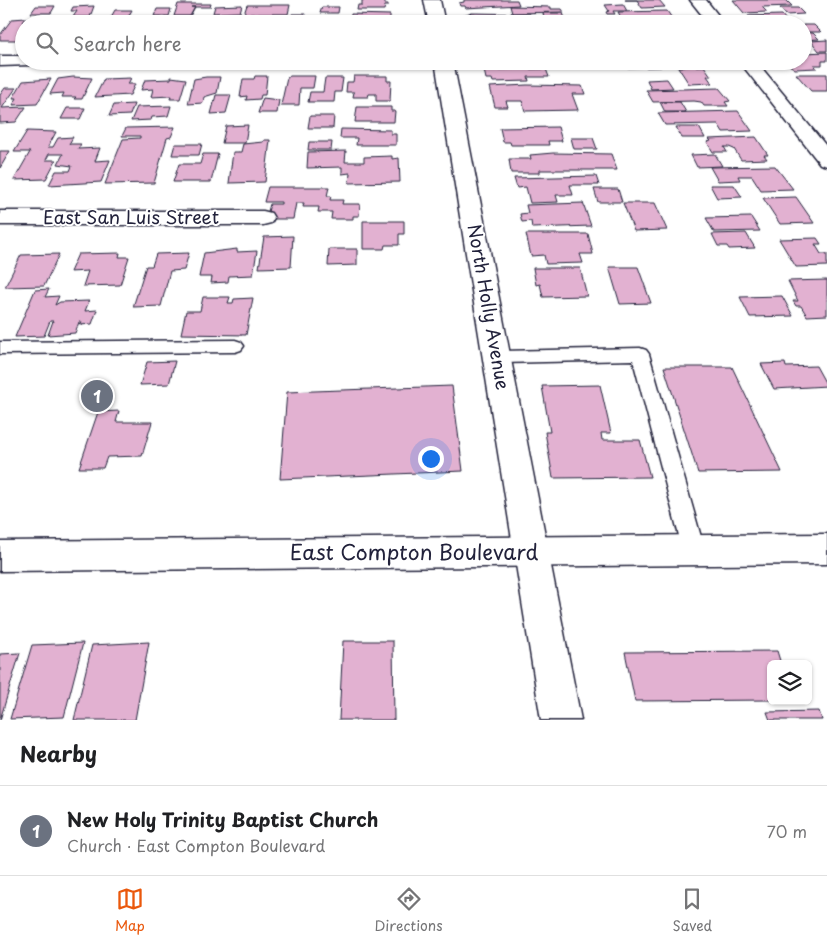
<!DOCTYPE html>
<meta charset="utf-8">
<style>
body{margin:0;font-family:"Playpen Sans",sans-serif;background:#f2f2f2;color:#202124}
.controls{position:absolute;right:15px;bottom:15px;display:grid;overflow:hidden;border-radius:8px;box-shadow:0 1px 4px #0004}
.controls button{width:45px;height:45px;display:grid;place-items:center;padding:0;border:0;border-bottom:1px solid #e0e0e0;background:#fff;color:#202124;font:25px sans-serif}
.you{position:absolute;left:430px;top:458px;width:18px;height:18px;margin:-12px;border:4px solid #fff;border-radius:50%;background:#1a73e8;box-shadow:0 0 0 8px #1a73e833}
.badge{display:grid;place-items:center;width:32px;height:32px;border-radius:50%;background:#ea580c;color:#fff;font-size:16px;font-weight:700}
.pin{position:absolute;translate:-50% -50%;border:2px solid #fff;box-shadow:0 1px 5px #0006}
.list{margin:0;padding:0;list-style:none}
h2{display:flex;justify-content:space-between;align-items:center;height:65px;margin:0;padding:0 20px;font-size:21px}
h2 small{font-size:16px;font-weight:400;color:#757577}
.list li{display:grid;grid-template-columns:32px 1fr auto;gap:15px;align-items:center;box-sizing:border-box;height:90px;padding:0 20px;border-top:1px solid #e0e0e0}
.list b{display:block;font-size:19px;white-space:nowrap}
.list p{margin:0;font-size:16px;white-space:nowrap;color:#757577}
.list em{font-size:16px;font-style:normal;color:#757577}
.icon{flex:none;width:28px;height:28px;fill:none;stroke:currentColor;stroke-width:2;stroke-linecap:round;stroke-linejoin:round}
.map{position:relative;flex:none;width:827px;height:720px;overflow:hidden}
.search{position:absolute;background:#fff;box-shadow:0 1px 4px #0004;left:15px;right:15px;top:15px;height:55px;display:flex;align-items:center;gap:12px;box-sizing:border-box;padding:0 18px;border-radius:28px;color:#757577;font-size:19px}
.sheet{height:155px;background:#fff}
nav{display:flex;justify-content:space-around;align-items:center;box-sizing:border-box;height:70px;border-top:1px solid #e0e0e0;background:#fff;font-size:14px;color:#757577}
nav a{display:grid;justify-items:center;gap:2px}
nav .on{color:#ea580c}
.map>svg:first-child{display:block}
</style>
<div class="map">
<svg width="827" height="720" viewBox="0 0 827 720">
<rect width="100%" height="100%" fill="#fff"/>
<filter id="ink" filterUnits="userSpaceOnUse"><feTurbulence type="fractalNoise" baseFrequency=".02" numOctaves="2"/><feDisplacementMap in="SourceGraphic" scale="10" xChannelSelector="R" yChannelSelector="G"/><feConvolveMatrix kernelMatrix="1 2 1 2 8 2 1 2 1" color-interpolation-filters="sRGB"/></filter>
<g filter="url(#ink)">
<path fill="#e2b1d1" stroke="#22223b" d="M362 0H385V4H388V6H385L384 10H357L358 5H362Z
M464 0H517L519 5 466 8 465 6H460L459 3 464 2Z
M625 0H659L665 7 642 8 637 0Z
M733 0H786L792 6 762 7 767 12 744 13Z
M178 4H211L210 7H191H195L190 16H174Z
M623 4 627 11H613L615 14H607L606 12 609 11 605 5Z
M242 5 240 12 213 13 215 6Z
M247 5H290L288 14H244Z
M36 6H55L51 13H31Z
M94 6 90 17H73L77 11H71L73 7Z
M510 6 551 7V9H562L564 12 512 13Z
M322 7H339L338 13H320Z
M780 8H798L804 14 786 15Z
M157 9H171L169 16H154Z
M115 10H132L128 17H111Z
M667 11 674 21H671L673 24H652L651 22 616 24 615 21H633L622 19 618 12Z
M472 13 530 14 532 21H529L530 24 463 23 462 16Z
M543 13H563L567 24H548L545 22Z
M292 14H305L304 18H331L330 24H301V21H290Z
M351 14 390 15V22L350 24Z
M227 15H237L235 24H214L224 23Z
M782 15 789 24H754L748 16Z
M26 18 23 22H40L24 24V40H0V35L12 19Z
M90 21H115L114 24H88Z
M803 25H814L821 32H804Z
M803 33H813L819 39 803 40Z
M827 40V51H819L811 41Z
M827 52V61H822V65H814L817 68 795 69 783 61H803V53Z
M621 61H666H658L661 67 624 68Z
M672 61H705L706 63H702L704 65 684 66 682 63H674Z
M704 66 711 76H707L712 83 689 84 678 67Z
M546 69 549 77H528L529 81 493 82 492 79H486L484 70Z
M796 74H827V91H811Z
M255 76H267L265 95H261L260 99 246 100 247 96 240 97 243 79H254Z
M290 76H315L313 88H300L299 105H281L287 78Z
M354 76H387V81H391L390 101H376V94H369L368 97H353L354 92H346L347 82H353Z
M73 77 92 78 82 99H74L76 97H62L64 93 50 94 58 79Z
M171 77 186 79 180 99H170L171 96 151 97 153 89 141 90 145 80 171 79Z
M206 77H220L217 93 204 97 203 103 188 104 194 79Z
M131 78 128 84H135L130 95 95 97 104 79Z
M325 78H343L341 92H335L334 102H308L310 92H323Z
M51 79 37 104 13 105 17 98H13L23 81Z
M667 79 673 88 651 89 647 80Z
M527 85 582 86 585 94H572L578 110 525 111 522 101H506L508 107H495L490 87Z
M5 88H16L2 108 26 107 16 122 0 123V95Z
M719 88 730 101 725 102 728 106H704L701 102 694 101 653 102 646 90Z
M216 95H231L226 113 211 114Z
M263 98 279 100 277 113H258Z
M660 102H680L686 112H665Z
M134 104 130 115 109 116 114 105Z
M171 106 168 116 152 117 151 120 131 121 137 107Z
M357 107H391V111H395L394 122H355Z
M67 108H85L80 119H61Z
M738 111 752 131 723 132 718 124 665 125 658 113Z
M310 116H334L333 128H308Z
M248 125 245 143H222L226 126Z
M175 127 171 137 167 138 154 183 105 184 123 139 140 138V136H122L126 128Z
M558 127 562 141H548L549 145H511L510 142H503L500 128Z
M676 127H699L705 138H682Z
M341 129 391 130V134H396V145H356L357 138H340Z
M27 131 56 132 48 147H53L58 138 73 137 69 144H81L78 149 100 148 95 161 110 160 101 182 49 185 56 171H70L72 166 58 164 63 154H49L46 160H56L46 179 14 180 30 152H14Z
M756 137 768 155H764L767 159 741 160 734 149 729 147H724L727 152H713L707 142 711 141 709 139Z
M571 138H593L597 149H574Z
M264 140H270L265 182 229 183 233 152H241L243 144 263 142Z
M309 142H332L331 150H308Z
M175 144H202L199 155H172Z
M0 151H10L0 168Z
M346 151 345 162H364V157L392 156V159L399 158 400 182 349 183 350 173 342 174V167L307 168 308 152Z
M553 153 611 154 617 170H540V173H511L509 159H531L530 155Z
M203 154H218L211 182H173L179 164H200Z
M715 154 722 166 697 167 691 155Z
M775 166 793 189 761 190 752 176H738L740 180 718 181 710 167Z
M596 176 599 185H570L573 195H556L558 202 530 203 526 187 517 188 514 178Z
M710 185H734L742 197 717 198Z
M268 187H329L327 196H331L330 200H343L342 204H360L359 216H353V219H331L332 212H318L319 207H303L304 203H296L293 219H266L270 204H281V202H264Z
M594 189H618L622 202H598Z
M796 197 814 223 780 224 763 198Z
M583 203 591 226 532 228 531 221 522 222 520 214 528 213 526 205Z
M623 203H655L667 230 634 231Z
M751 217 760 231 714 232 706 218Z
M363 221H404V234H399V245H385L384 249H363Z
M746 233 755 248 729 249 727 246H718L712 234Z
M526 234H588L593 254H580L583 263 546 264 544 255 531 256Z
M293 236 291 267 259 268 264 237Z
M817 238 821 244H815L821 254H827V266L796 267 779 239Z
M237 249V252L257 251 253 275 229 276 228 282 211 283 212 277H199L204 253Z
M329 249H357V265L328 266Z
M120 253 119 257H129L120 285 83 286 88 271 70 272 78 254Z
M189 253 184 270 170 271 161 306 133 307 146 266H152L156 254Z
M59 254 44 286 5 287 21 255Z
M609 267H638L651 303 620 304Z
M533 268H580L587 296 543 297 540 284 536 285Z
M827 280V315L807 316 801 306H796L793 301H798L788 281Z
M49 289 45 297 59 296 55 305 60 302 89 301 85 311 97 310 92 324 80 325 82 322H79L75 333 48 335 53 321H50L44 336 15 337 35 290Z
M782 296 793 316 750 317 740 297Z
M203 297H230L228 303H233L234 299 253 298 246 335 181 334 186 311H200Z
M175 361 169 384 140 385 147 362Z
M785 363 786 367 816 366 827 386 774 389 761 364Z
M664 367H732L782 472 698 473Z
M600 385 611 433H601L602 440H640L650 477 553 478 545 432H550L542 386Z
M452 386 463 471 280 479 287 392Z
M119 411 116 422H152L142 456 107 457 103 468H79L98 412Z
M343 641H393L394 720H339Z
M149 642 135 720H74L92 645Z
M83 643 64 717 10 719 32 645Z
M777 651 781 664H771V700L635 701 625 652Z
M20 653 0 720V654Z
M819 711 822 720H770L767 712Z"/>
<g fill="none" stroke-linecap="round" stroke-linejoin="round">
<g stroke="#22223b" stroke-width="3">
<path id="service" d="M235 340 241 342 244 346 241 350 235 352 0 354V342Z
M640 348 646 350 649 354 705 551 702 558 694 560 686 558 683 551 633 360 497 363 491 361 488 357 491 353 497 351Z"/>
</g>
<g stroke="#22223b" stroke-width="3">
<path id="minor" d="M424 0H440L445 24H429Z
M690 0H706L725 24H709Z
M0 56H24V61H32L30 65 0 66Z
M435 61H453L581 720H541Z
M739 61H756L827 147V166L820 164Z
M0 211H263L271 213 274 218 271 223 263 225H0Z"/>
</g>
<g stroke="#22223b" stroke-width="3">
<path id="secondary" d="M827 534V564L0 571V541Z"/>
</g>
<use href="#service" fill="#fff" fill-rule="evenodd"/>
<use href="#minor" fill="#fff" fill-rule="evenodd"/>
<use href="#secondary" fill="#fff" fill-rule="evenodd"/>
</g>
</g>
<g text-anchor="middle" stroke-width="4" stroke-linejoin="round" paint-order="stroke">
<g font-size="18" fill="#22223b" stroke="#fff">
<text x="131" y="224">East San Luis Street</text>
<text transform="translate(488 307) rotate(80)" y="6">North Holly Avenue</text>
</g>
<g font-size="21" fill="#22223b" stroke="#fff">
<text x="414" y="560">East Compton Boulevard</text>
</g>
</g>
</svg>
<div class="controls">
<button><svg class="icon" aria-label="layers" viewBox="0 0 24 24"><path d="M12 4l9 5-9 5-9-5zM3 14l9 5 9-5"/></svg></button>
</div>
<div class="you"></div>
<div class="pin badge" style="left:97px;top:396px;background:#6b7280">1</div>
<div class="search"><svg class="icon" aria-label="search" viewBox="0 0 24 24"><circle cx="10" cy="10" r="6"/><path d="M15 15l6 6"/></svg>Search here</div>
</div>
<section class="sheet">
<h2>Nearby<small></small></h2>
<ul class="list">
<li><span class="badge" style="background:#6b7280">1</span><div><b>New Holy Trinity Baptist Church</b><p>Church · East Compton Boulevard</p></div><em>70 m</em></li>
</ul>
</section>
<nav>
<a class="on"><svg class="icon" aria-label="map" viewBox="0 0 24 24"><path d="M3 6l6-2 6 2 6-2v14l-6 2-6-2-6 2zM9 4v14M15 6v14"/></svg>Map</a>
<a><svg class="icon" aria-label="directions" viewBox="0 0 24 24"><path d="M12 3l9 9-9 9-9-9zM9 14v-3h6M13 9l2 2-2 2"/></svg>Directions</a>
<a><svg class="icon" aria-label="saved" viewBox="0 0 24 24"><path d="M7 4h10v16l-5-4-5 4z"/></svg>Saved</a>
</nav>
